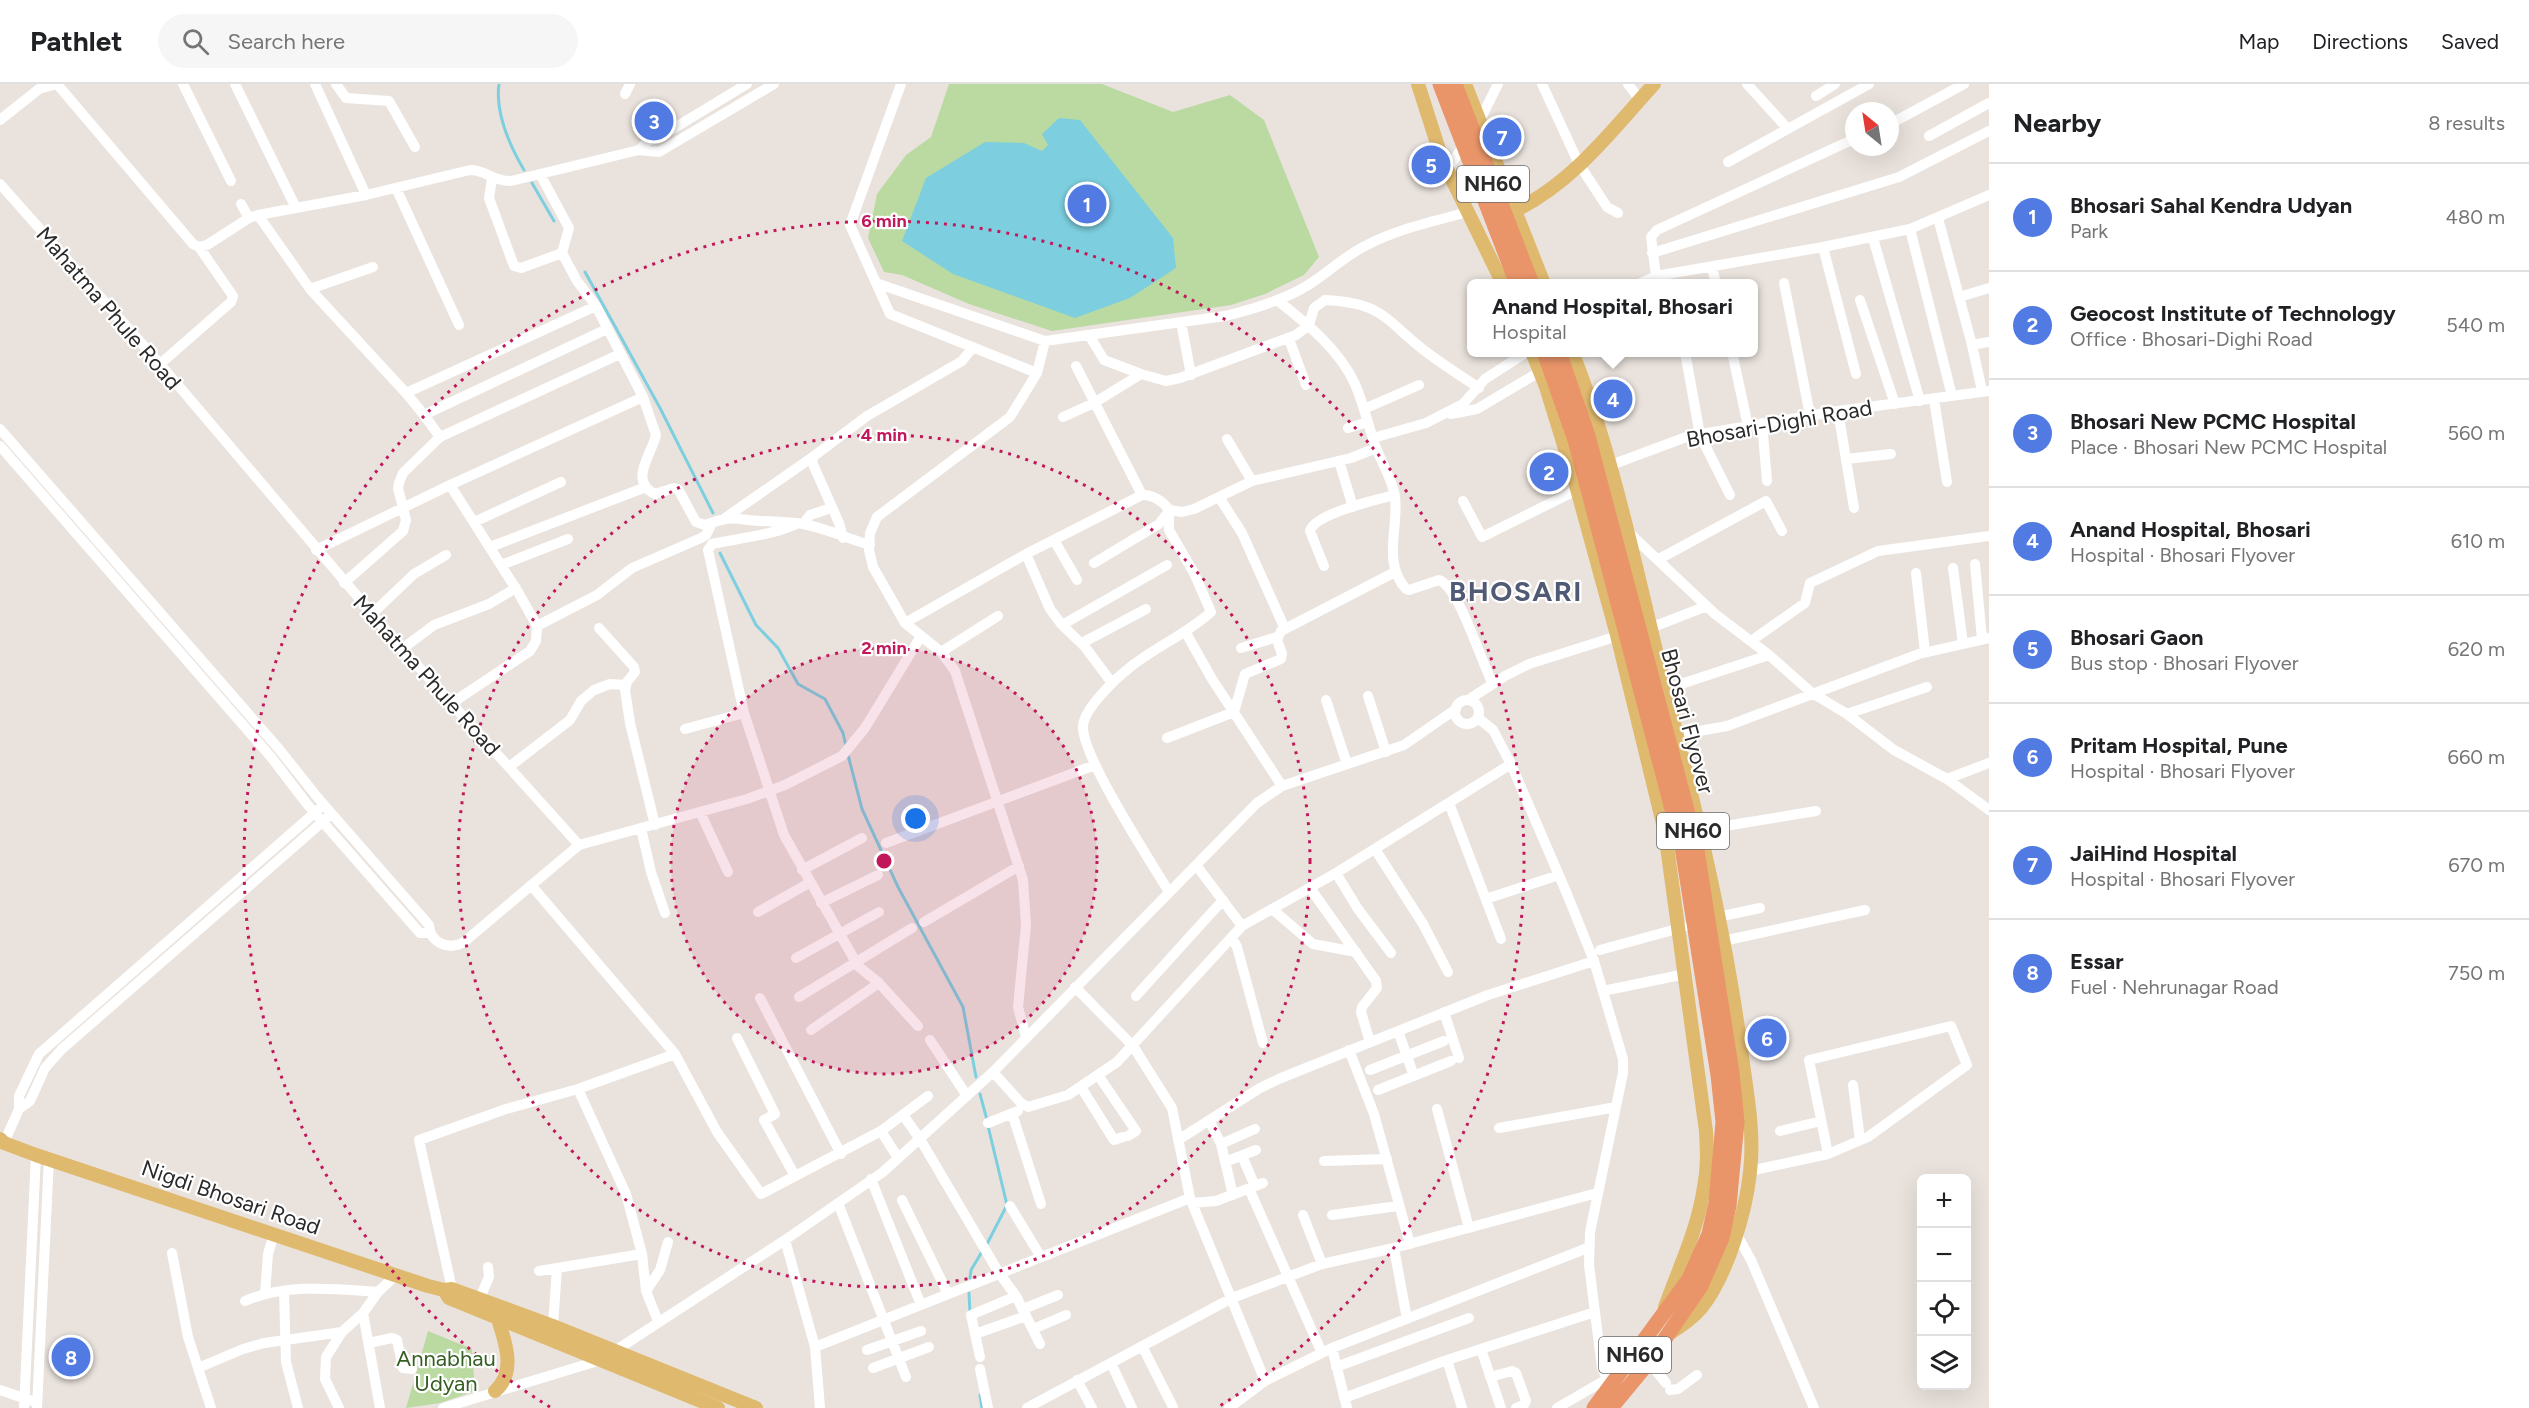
<!DOCTYPE html>
<meta charset="utf-8">
<style>
body{margin:0;font-family:Figtree,sans-serif;background:#f6f6f6;color:#202124}
.controls{position:absolute;right:18px;bottom:18px;display:grid;overflow:hidden;border-radius:9px;box-shadow:0 6px 24px #0002}
.controls button{width:54px;height:54px;display:grid;place-items:center;padding:0;border:0;border-bottom:2px solid #e0e0e0;background:#fff;color:#202124;font:30px sans-serif}
.compass{position:absolute;left:1845px;top:18px;width:54px;height:54px;border-radius:50%;background:#fff;box-shadow:0 6px 24px #0002;rotate:330deg}
.you{position:absolute;left:916px;top:735px;width:21px;height:21px;margin:-15px;border:4px solid #fff;border-radius:50%;background:#1a73e8;box-shadow:0 0 0 9px #1a73e833}
.badge{display:grid;place-items:center;width:39px;height:39px;border-radius:50%;background:#517be3;color:#fff;font-size:20px;font-weight:700}
.pin{position:absolute;translate:-50% -50%;border:3px solid #fff;box-shadow:0 2px 6px #0006}
.popup{position:absolute;left:1467px;top:195px;width:291px;height:78px;box-sizing:border-box;display:grid;place-content:center;border-radius:9px;background:#fff;filter:drop-shadow(0 2px 4px #0005);font-size:20px;white-space:nowrap;color:#757577}
.popup b{font-size:22px;color:#202124}
.popup::after{content:'';position:absolute;left:50%;top:100%;margin-left:-12px;border:12px solid transparent;border-top-color:#fff}
.list{margin:0;padding:0;list-style:none}
h2{display:flex;justify-content:space-between;align-items:center;height:78px;margin:0;padding:0 24px;font-size:26px}
h2 small{font-size:20px;font-weight:400;color:#757577}
.list li{display:grid;grid-template-columns:39px 1fr auto;gap:18px;align-items:center;box-sizing:border-box;height:108px;padding:0 24px;border-top:2px solid #e0e0e0}
.list b{display:block;font-size:22px;white-space:nowrap}
.list p{margin:0;font-size:20px;white-space:nowrap;color:#757577}
.list em{font-size:20px;font-style:normal;color:#757577}
.icon{flex:none;width:33px;height:33px;fill:none;stroke:currentColor;stroke-width:2;stroke-linecap:round;stroke-linejoin:round}
.map{position:relative;flex:none;width:1989px;height:1324px;overflow:hidden}
header{display:flex;align-items:center;gap:36px;box-sizing:border-box;height:84px;padding:0 30px;background:#fff;border-bottom:2px solid #e0e0e0}
header strong{font-size:28px}
nav{display:flex;gap:33px;margin-inline-start:auto;font-size:21px}
.search{width:420px;height:54px;background:#f6f6f6;display:flex;align-items:center;gap:15px;box-sizing:border-box;padding:0 21px;border-radius:33px;color:#757577;font-size:22px}
main{display:flex}
aside{flex:1;background:#fff}
.map>svg:first-child{display:block}
</style>
<header>
<strong>Pathlet</strong>
<div class="search"><svg class="icon" aria-label="search" viewBox="0 0 24 24"><circle cx="10" cy="10" r="6"/><path d="M15 15l6 6"/></svg>Search here</div>
<nav><a>Map</a><a>Directions</a><a>Saved</a></nav>
</header>
<main>
<div class="map">
<svg width="1989" height="1324" viewBox="0 0 1989 1324">
<rect width="100%" height="100%" fill="#eae3dd"/>
<path fill="#badaa1" d="M949 0H1102L1173 28 1230 11 1264 36 1319 173 1304 191 1265 210 1231 221 1052 247 969 220 902 191 884 188 868 154 877 110 906 71 931 53Z
M428 1247 472 1265 475 1307 440 1319 406 1324Z"/>
<path fill="#7dcfdf" d="M1059 34 1080 36 1173 154 1176 184 1130 214 1075 234 953 190 902 157 926 94 985 58 1024 59 1042 67 1048 61 1042 50Z"/>
<g fill="none" stroke-linecap="round" stroke-linejoin="round">
<path stroke="#7dcfdf" stroke-width="3" d="M499 0C495 29 510 62 524 86
M532 99 554 137
M585 188 660 324 713 429
M720 469 756 541 778 564 798 600 825 615 843 649 846 662
M848 671 862 725 898 803 963 923 976 993
M980 1010 987 1036
M987 1160 1007 1121 988 1042
M970 1194 971 1186 983 1166
M969 1209 970 1230
M980 1311 982 1324"/>
<path stroke="#fff" stroke-width="10" d="M57 0 193 160 199 163 233 212 231 218 160 280
M183 0 231 97
M235 0 296 124
M315 0 366 111
M336 0 346 14 389 17 415 63
M901 0 850 141 890 230 1037 289
M1542 0 1579 80 1607 123 1618 129
M1628 0 1640 16
M1747 0 1788 45
M625 10 630 0
M1816 12 1835 0
M0 36 39 5 57 0
M1478 40 1498 0
M1890 40 1964 0
M1929 52 1989 19
M639 66 648 57 661 52 747 0
M1728 78 1869 0
M1447 86 1466 58
M540 90 569 144 562 169 577 197 596 222 643 313
M492 95 489 114 514 182 521 184 562 169
M0 100 160 280 398 560 579 761
M396 104 459 241
M241 120 249 134
M258 131 310 205 406 309
M1938 134 1972 261 1982 307
M1910 145 1952 312
M1873 154 1920 317
M199 163 207 161 249 134 258 131 366 111 470 86C487 86 491 97 511 97L639 66 659 68 774 0
M1823 163 1856 290
M1652 169 1899 93 1989 47
M1712 183 1716 200
M876 199 1045 257 1225 232C1254 225 1285 216 1310 200 1330 187 1346 171 1367 161 1398 145 1434 137 1468 128
M1784 199 1810 331
M1638 200 1656 192 1651 153 1657 146 1854 55
M1662 200 1656 192 1823 163 1910 145 1989 111
M310 205 373 183
M1959 213 1989 204
M1277 216C1306 239 1339 265 1355 300 1363 319 1368 340 1375 361 1381 378 1392 394 1395 412 1399 444 1382 478 1406 505L1409 506 1439 496C1459 503 1481 578 1493 600
M1860 216 1895 320
M1181 238 1191 291
M1089 251 1104 276 1141 290
M1289 255 1306 301
M1972 261 1989 258
M1685 268 1700 351 1730 411
M1732 268 1748 342
M1076 282 1142 411C1152 410 1164 418 1169 426L1182 428 1194 425 1252 397 1351 374 1376 364
M1934 315 1947 398
M1364 325 1419 301
M1838 327 1854 424
M1451 330 1477 325 1546 284
M424 331 406 309 596 222
M1063 333 1094 319 1141 290 1166 297 1180 294 1296 251 1309 241 1314 224 1325 216C1383 219 1383 234 1425 267 1442 280 1461 292 1479 304
M1762 339 1767 397
M1348 344 1368 338
M0 345 279 665 318 714 429 841C430 859 449 867 464 858L579 761 747 715 785 701 842 672 865 644 921 552
M440 353 424 331 607 245
M1373 354 1426 339 1463 320 1485 295 1527 268
M1227 355 1252 397
M0 362 271 673 307 720 420 849H429
M1846 375 1891 370
M1339 377 1353 423
M1603 384 1689 352 1838 327 1989 307
M450 401 643 313 656 351C652 370 628 397 655 410L674 404 678 405 696 438 705 441C733 431 732 435 760 437 775 438 791 437 807 441 828 445 848 455 870 461
M1219 413 1242 449 1285 545
M1463 417 1482 453 1577 406
M725 434 814 372
M474 438 561 398
M798 439C775 451 739 454 712 460L708 466 744 629 784 751 858 882 879 899 918 942
M803 440 810 431 831 424
M1625 445 1715 530 1769 571 1812 609 1847 630 1894 666 1947 695 1989 726
M843 454 839 439 812 378 814 372 867 332 962 277 973 263
M1054 456 1077 496
M490 463 646 403
M316 466 450 401 518 508 537 542 536 557 530 567 452 619
M1026 470 1050 525 1062 541 1085 563 1112 599
M1659 475 1766 417 1782 447
M1094 479 1159 440 1169 427
M1975 480 1982 555
M501 481 568 455
M1324 482 1310 447C1315 429 1377 416 1394 411
M1953 484 1963 560
M1916 489 1925 568
M344 499 403 447 406 436 398 404 399 399 403 389 440 353 620 270
M372 530 414 490 446 471
M905 539 1026 470 1142 411
M1062 541 1167 481
M537 542 597 511 632 484 701 454 706 451 712 439
M599 544 634 583 635 588 627 598 625 606 630 639 655 741
M1645 546 1707 522
M1186 549 1212 595 1282 702
M1751 557 1805 519 1810 499 1878 467 1989 452
M1082 559 1146 525
M1241 564 1277 553
M402 565 434 541 489 520 516 504
M941 568 998 532
M1666 605 1769 571
M1368 612 1386 668
M1455 628a12 12 0 1 1 24 0a12 12 0 1 1-24 0Z
M1326 616 1347 680
M1468 616 1505 592 1529 580 1624 550
M1847 630 1927 603
M1478 634 1493 646 1511 680 1567 810 1594 877 1623 975V989L1590 1148 1589 1181 1602 1284 1611 1302
M685 645 744 629
M1677 651 1727 642 1919 570 1989 554
M1167 654 1234 628 1245 590 1281 575 1282 570 1277 556 1281 547 1395 488
M509 683 570 636 581 617 594 606 610 600 625 601
M1947 695 1989 679
M1449 719 1501 855
M700 728 728 788
M641 744 651 788 665 829
M1701 746 1816 727
M886 759 1095 681
M1375 765 1423 840 1448 888
M1196 781 1242 842
M802 786 862 754
M1336 789 1358 825 1391 869
M531 801 675 970
M1310 804 1376 897 1377 904 1362 923 1361 928 1370 958
M1169 808C1151 778 1081 671 1083 642 1084 625 1114 596 1128 585 1153 564 1184 552 1211 528L1194 489 1169 446V426
M1486 815 1559 791
M821 819 878 791
M1272 825 1313 860 1356 868
M758 828 809 799
M1713 834 1760 824
M924 838 1019 782
M1232 854 1237 863 1263 959
M1723 857 1865 826
M1600 866 1684 843
M796 874 879 828
M1075 903 1133 962 1172 1024 1190 1114 1265 1297
M1603 907 1685 890
M1136 912 1223 816
M799 913 912 844
M760 914 841 1070
M1444 928 1459 974
M811 946 879 899
M1398 947 1414 992
M1026 953 1018 923 1026 841 1023 796 955 587 941 568 905 539 873 483 869 466 870 449 877 433 1010 333 1037 289 1045 257
M737 954 775 1030 764 1036 795 1092
M930 956 967 1012
M1349 966 1374 1030 1410 1160
M1370 986 1444 957
M993 988 1021 1019 1028 1023 1068 1011 1117 978 1242 842 1336 789 1511 680
M1098 991 1136 1047 1128 1052
M1853 1001 1860 1056
M1081 1003 1114 1056 1123 1053
M578 1005 626 1110 642 1170 646 1207 658 1237
M1378 1006 1451 977
M19 1025 30 1017 45 984 62 965 328 733
M1437 1025 1469 1144
M1012 1029 1041 1120
M903 1031 920 1055 999 1189 1016 1212 1040 1260
M1209 1036 1221 1060 1233 1111
M988 1039 1018 1027
M1499 1044 1616 1023
M881 1047 928 1012
M1780 1047 1821 1037
M1178 1056 1260 1004 1281 994 1488 911 1594 877
M4 1059 19 1025V1012L39 970 319 725
M1221 1060 1255 1045
M1242 1072 1255 1102
M1324 1077 1387 1075
M1225 1078 1256 1066
M1750 1087 1828 1070 1868 1053 1967 981 1951 942 1809 976 1828 1070
M871 1095 921 1221
M1251 1109 1322 1269
M902 1116 948 1210
M838 1119 906 1293
M1192 1119 1216 1117 1263 1099
M1010 1122 1041 1173
M1303 1131 1322 1180
M1332 1131 1398 1122
M1737 1151 1751 1176 1814 1324
M785 1156 815 1263 820 1324
M1394 1164 1407 1235
M172 1169 188 1253 211 1324
M539 1187 642 1170
M284 1207 286 1278 298 1324
M646 1207 660 1186 668 1158
M265 1210 268 1170 274 1150
M450 1211 452 1205 419 1056 506 1025 578 1005 675 970 717 1048 761 1110 881 1047 898 1074
M245 1217C286 1199 335 1205 378 1208
M477 1221 489 1193 488 1183
M1023 1225 1058 1211
M363 1229 380 1324
M553 1242 557 1184
M1033 1245 1066 1231
M975 1250 1026 1232
M369 1259 392 1254 397 1256 403 1284 412 1285
M1142 1262 1173 1323
M815 1263 1190 1114
M1332 1264 1347 1324
M1481 1265 1501 1324
M867 1266 921 1247
M980 1273 971 1231 1016 1212
M1447 1276 1462 1324
M1649 1278 1666 1299
M1111 1279 1132 1324
M1336 1283 1469 1234
M198 1284 243 1265 264 1259 342 1248
M873 1284 929 1263
M980 1285 988 1324
M1490 1293 1512 1287 1516 1289 1526 1317 1524 1321 1516 1324
M1077 1296 1092 1324
M0 1306 32 1317
M1670 1306 1678 1305 1697 1291
M1344 1314 1447 1276 1595 1228
M24 1324 36 1071
M37 1324 49 1074
M339 1324 325 1295 326 1273 342 1248 363 1229 378 1208 396 1191
M443 1324 601 1276 785 1156 883 1088 993 988 1257 719 1282 702 1404 661 1456 625
M1027 1324 1232 1214 1322 1180 1394 1164 1597 1109
M1229 1324 1265 1297 1332 1264 1590 1163
M1557 1324 1607 1295"/>
<path stroke="#dfb96e" stroke-width="14" d="M1418 0 1442 75 1503 200
M1465 0 1544 200
M1514 127C1572 100 1612 46 1654 0
M1532 268 1546 303 1574 394 1617 551 1665 748 1706 1047C1707 1066 1708 1084 1704 1103 1698 1145 1679 1184 1665 1223
M1572 268C1613 369 1636 486 1662 591 1693 715 1724 838 1741 965 1746 1005 1755 1047 1750 1088 1746 1128 1727 1191 1702 1223 1693 1234 1682 1241 1670 1249
M0 1055 4 1059 36 1071 428 1202 444 1206 452 1205 553 1242 756 1324
M444 1206 449 1214 718 1324
M495 1307C517 1288 505 1257 497 1232"/>
<path stroke="#ea9469" stroke-width="15" d="M1440 0 1517 200
M1455 0 1532 200
M1544 268 1575 356 1682 763 1718 991 1723 1038 1716 1119 1709 1150 1689 1195 1594 1324
M1559 268 1588 352 1696 760 1732 989 1737 1038 1729 1122 1722 1154 1701 1202 1649 1278 1611 1324"/>
</g>
<circle cx="884" cy="777" r="213" fill="#c2185b" fill-opacity=".12"/>
<g fill="none" stroke="#c2185b" stroke-width="3" stroke-dasharray="3 6">
<circle cx="884" cy="777" r="213"/>
<circle cx="884" cy="777" r="426"/>
<path d="M550 1323A640 640 0 1 1 1218 1323"/>
</g>
<g text-anchor="middle" stroke-width="4.5" stroke-linejoin="round" paint-order="stroke">
<g fill="#fff" stroke="#6a6a6a" stroke-width="1.5">
<rect x="1457" y="82" width="72" height="36" rx="4.5"/>
<rect x="1657" y="729" width="72" height="36" rx="4.5"/>
<rect x="1599" y="1253" width="72" height="36" rx="4.5"/>
</g>
<g font-size="21" font-weight="bold" fill="#2a2a2a">
<text x="1493" y="107">NH60</text>
<text x="1693" y="754">NH60</text>
<text x="1635" y="1278">NH60</text>
</g>
<g font-size="22" fill="#2a2a2a" stroke="#fff">
<text transform="translate(109 224) rotate(49)" y="8">Mahatma Phule Road</text>
<text transform="translate(1779 339) rotate(-10)" y="8">Bhosari-Dighi Road</text>
<text transform="translate(427 591) rotate(48)" y="8">Mahatma Phule Road</text>
<text transform="translate(1688 637) rotate(75)" y="8">Bhosari Flyover</text>
<text transform="translate(231 1113) rotate(19)" y="8">Nigdi Bhosari Road</text>
</g>
<g font-size="22" fill="#355e23" stroke="#fff">
<text x="446" y="1282">Annabhau<tspan x="446" dy="25">Udyan</tspan></text>
</g>
<g font-size="28" font-weight="bold" letter-spacing="1.5" fill="#505a75" stroke="#fff">
<text x="1516" y="517">BHOSARI</text>
</g>
</g>
<circle cx="884" cy="777" r="9" fill="#c2185b" stroke="#fff" stroke-width="3"/>
<g font-size="18" text-anchor="middle" font-weight="bold" fill="#c2185b" stroke="#fff" stroke-width="4.5" stroke-linejoin="round" paint-order="stroke">
<text x="884" y="143">6 min</text>
<text x="884" y="357">4 min</text>
<text x="884" y="570">2 min</text>
</g>
</svg>
<div class="controls">
<button>+</button>
<button>−</button>
<button><svg class="icon" aria-label="locate" viewBox="0 0 24 24"><circle cx="12" cy="12" r="6"/><path d="M12 2v4M12 18v4M2 12h4M18 12h4"/></svg></button>
<button><svg class="icon" aria-label="layers" viewBox="0 0 24 24"><path d="M12 4l9 5-9 5-9-5zM3 14l9 5 9-5"/></svg></button>
</div>
<svg class="compass" viewBox="-18 -18 36 36"><path d="M0-13l5 13h-10z" fill="#e53935"/><path d="M0 13l5-13h-10z" fill="#757577"/></svg>
<div class="you"></div>
<div class="pin badge" style="left:1087px;top:120px">1</div>
<div class="pin badge" style="left:1549px;top:388px">2</div>
<div class="pin badge" style="left:654px;top:37px">3</div>
<div class="pin badge" style="left:1613px;top:315px">4</div>
<div class="popup"><b>Anand Hospital, Bhosari</b>Hospital</div>
<div class="pin badge" style="left:1431px;top:81px">5</div>
<div class="pin badge" style="left:1767px;top:954px">6</div>
<div class="pin badge" style="left:1502px;top:53px">7</div>
<div class="pin badge" style="left:71px;top:1273px">8</div>
</div>
<aside>
<h2>Nearby<small>8 results</small></h2>
<ul class="list">
<li><span class="badge">1</span><div><b>Bhosari Sahal Kendra Udyan</b><p>Park</p></div><em>480 m</em></li>
<li><span class="badge">2</span><div><b>Geocost Institute of Technology</b><p>Office · Bhosari-Dighi Road</p></div><em>540 m</em></li>
<li><span class="badge">3</span><div><b>Bhosari New PCMC Hospital</b><p>Place · Bhosari New PCMC Hospital</p></div><em>560 m</em></li>
<li><span class="badge">4</span><div><b>Anand Hospital, Bhosari</b><p>Hospital · Bhosari Flyover</p></div><em>610 m</em></li>
<li><span class="badge">5</span><div><b>Bhosari Gaon</b><p>Bus stop · Bhosari Flyover</p></div><em>620 m</em></li>
<li><span class="badge">6</span><div><b>Pritam Hospital, Pune</b><p>Hospital · Bhosari Flyover</p></div><em>660 m</em></li>
<li><span class="badge">7</span><div><b>JaiHind Hospital</b><p>Hospital · Bhosari Flyover</p></div><em>670 m</em></li>
<li><span class="badge">8</span><div><b>Essar</b><p>Fuel · Nehrunagar Road</p></div><em>750 m</em></li>
</ul>
</aside>
</main>
